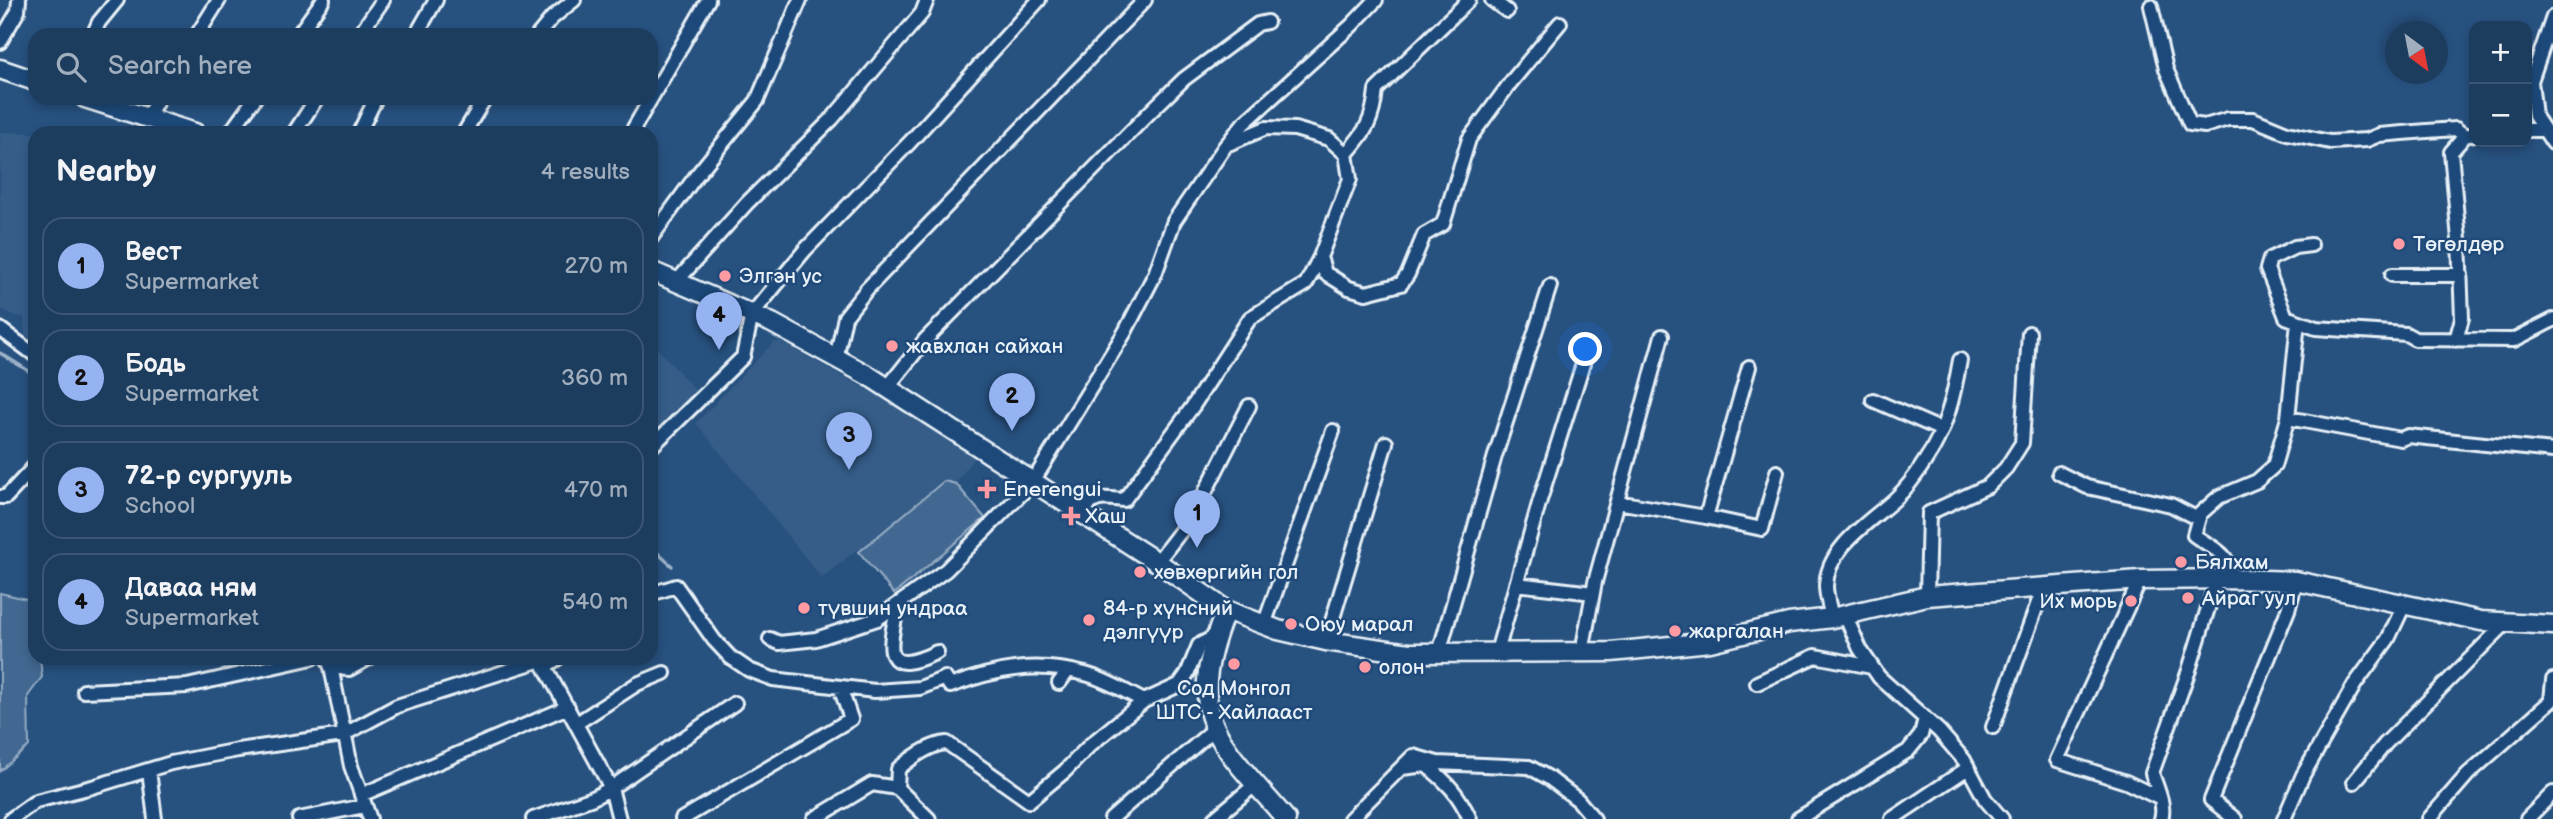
<!DOCTYPE html>
<meta charset="utf-8">
<style>
body{margin:0;font-family:"Balsamiq Sans",sans-serif;background:#2a4868;color:#f1f3f6}
.controls{position:absolute;right:21px;top:21px;display:grid;overflow:hidden;border-radius:14px;box-shadow:0 4px 10px #0003}
.controls button{width:63px;height:63px;display:grid;place-items:center;padding:0;border:0;border-bottom:2px solid #3b5674;background:#1d3d5f;color:#f1f3f6;font:35px sans-serif}
.compass{position:absolute;left:2385px;top:21px;width:63px;height:63px;border-radius:50%;background:#1d3d5f;box-shadow:0 4px 10px #0003;rotate:148deg}
.you{position:absolute;left:1586px;top:350px;width:24px;height:24px;margin:-18px;border:5px solid #fff;border-radius:50%;background:#1a73e8;box-shadow:0 0 0 10px #1a73e833}
.badge{display:grid;place-items:center;width:46px;height:46px;border-radius:50%;background:#95b2f1;color:#111;font-size:23px;font-weight:700}
.pin{position:absolute;translate:-50% -58px;filter:drop-shadow(0 2px 4px #0008)}
.pin::after{content:'';position:absolute;top:37px;width:24px;height:21px;background:inherit;clip-path:polygon(0 0,100% 0,50% 100%)}
.list{margin:0;padding:0;list-style:none}
h2{display:flex;justify-content:space-between;align-items:center;height:91px;margin:0;padding:0 28px;font-size:30px}
h2 small{font-size:23px;font-weight:400;color:#a0aebd}
.list li{display:grid;grid-template-columns:46px 1fr auto;gap:21px;align-items:center;box-sizing:border-box;height:98px;margin:0 14px 14px;padding:0 14px;border:2px solid #3b5674;border-radius:21px}
.list b{display:block;font-size:26px;white-space:nowrap}
.list p{margin:0;font-size:23px;white-space:nowrap;color:#a0aebd}
.list em{font-size:23px;font-style:normal;color:#a0aebd}
.icon{flex:none;width:38px;height:38px;fill:none;stroke:currentColor;stroke-width:2;stroke-linecap:round;stroke-linejoin:round}
.map{position:relative;flex:none;width:2553px;height:819px;overflow:hidden}
.search{position:absolute;background:#1d3d5f;box-shadow:0 4px 10px #0003;left:28px;top:28px;width:630px;height:77px;display:flex;align-items:center;gap:18px;box-sizing:border-box;padding:0 24px;border-radius:21px;color:#a0aebd;font-size:26px}
.panel{position:absolute;background:#1d3d5f;box-shadow:0 4px 10px #0003;left:28px;top:126px;width:630px;height:539px;border-radius:21px}
.map>svg:first-child{display:block}
</style>
<div class="map">
<svg width="2553" height="819" viewBox="0 0 2553 819">
<rect width="100%" height="100%" fill="#27517f"/>
<filter id="ink" filterUnits="userSpaceOnUse"><feTurbulence type="fractalNoise" baseFrequency=".0143" numOctaves="2"/><feDisplacementMap in="SourceGraphic" scale="14" xChannelSelector="R" yChannelSelector="G"/><feConvolveMatrix kernelMatrix="1 2 1 2 8 2 1 2 1" color-interpolation-filters="sRGB"/></filter>
<g filter="url(#ink)">
<path fill="#355d88" d="M0 132 35 133V346L25 335 24 317 15 316 0 308Z
M651 341 696 391 651 434Z
M774 342H781L911 414 974 458 956 482 987 519 895 597 858 549 822 578 696 423Z"/>
<path fill="#436891" stroke="#96acc4" stroke-width="2" d="M944 481 956 484 985 518 894 594 859 552Z
M0 593 31 600 35 621V658H40L42 677 28 696 29 746 0 771Z"/>
<g fill="none" stroke-linecap="round" stroke-linejoin="round">
<path stroke="#9db3c9" stroke-width="3.5" d="M0 353 35 375
M651 547 672 566"/>
<g stroke="#e8f1f8" stroke-width="18">
<path id="minor" d="M1492 0 1507 11
M2151 6 2166 69 2190 124 2205 126 2228 119H2253L2287 133 2330 142 2367 140 2379 135 2427 131 2456 129 2465 136
M2553 17 2531 81 2535 116 2553 143
M93 35 99 22 117 0
M197 35 219 0
M298 35 323 0
M359 35 383 0
M416 35 436 0
M538 35 552 18 574 0
M0 42 18 11 19 0
M146 118 159 98
M2527 130H2544
M230 133 255 98
M294 133 317 98
M359 133 376 98
M464 133 485 98
M631 133 708 0
M1228 143 1243 124 1351 26 1376 0
M1346 154C1366 131 1373 121 1376 90L1469 0
M651 238 696 176 757 101 800 0
M2311 245 2295 247 2270 259 2267 269 2286 317 2316 328 2406 334 2415 339 2514 340 2553 320
M2392 275H2461
M677 281 747 203 832 119 922 13 927 0
M0 329 35 355
M2456 340 2462 318 2459 240 2451 152 2465 136 2474 134
M836 359 845 317 867 289 1145 0
M887 388 925 340 1150 112 1184 79 1258 24 1267 22
M1873 400 1942 430
M2288 418 2401 439 2408 436 2553 451
M651 447 743 357 752 314 805 250 910 142 1039 0
M2059 473 2087 487 2171 505 2198 519
M0 497H6L35 466
M1617 502 1706 517 1762 529 1777 472
M1080 513C1096 495 1102 498 1124 500L1193 406 1250 318 1306 284 1320 257
M1706 517 1749 367
M1157 562 1194 514 1249 406
M2232 579C2230 552 2214 550 2194 535L2200 514 2219 497 2257 481 2274 466 2288 418 2298 322
M2140 580 2057 760 2126 782 2159 798
M1516 584 1593 593
M651 594 676 586 714 640 730 657 749 670 773 679 875 691 920 688 945 678 950 686C996 669 1036 661 1085 674 1105 679 1126 692 1144 701
M1927 596 1929 513 1988 486 2006 468 2022 443 2029 333
M898 604C890 644 878 680 937 652
M1845 615 1860 649 1879 677 1939 731 1964 760 1985 799 2002 819
M1832 618C1830 608 1826 596 1826 586 1827 547 1870 522 1895 499 1906 489 1917 474 1925 461 1946 431 1954 395 1960 360
M1264 625 1333 431
M770 639 779 643 816 639 877 619 946 570 1032 483 1125 332 1155 274 1174 221 1226 145 1266 128 1295 129 1329 139 1346 154 1350 179 1320 257 1325 273 1349 288 1366 293 1401 284 1408 274 1424 235 1443 224 1469 139 1511 82 1560 23
M1326 641 1386 443
M1497 652 1540 500 1588 348
M1582 652 1595 582 1662 336
M1439 653 1495 456 1550 286
M327 658 331 667 351 766 370 819
M540 658 611 788 619 819
M546 666 558 658
M331 667 349 669 369 658
M1059 683 1068 671
M1757 683 1815 656 1872 667
M84 691 187 686 312 658
M577 723 637 684 664 673
M1993 727 2044 586
M1402 768 1426 765C1448 783 1458 793 1470 819
M149 770 155 819
M2354 782 2385 744 2505 624
M897 788 898 769C911 758 931 744 947 743L1029 801 1065 771 1090 745 1144 701 1179 685 1187 674 1199 645 1216 636
M361 795 568 707
M11 819 36 801 92 787 171 763 238 750 343 735 397 706 541 660
M299 819 364 806
M533 819 593 798 611 788 735 703
M682 819 851 719 840 687
M814 819 872 784 897 788 929 819
M1111 819 1214 729
M1214 819 1256 784
M1350 819 1413 756 1437 763 1529 767 1549 778 1578 800 1594 819
M1798 819 1908 751 1921 735 1925 718
M1892 819 1968 768
M2161 819C2166 806 2156 786 2152 773L2189 670 2217 579
M2235 819 2211 800 2288 610 2296 581
M2284 819 2303 775 2355 684 2388 639 2405 603
M2429 819 2468 774 2551 701 2553 680
M2527 819 2553 793"/>
</g>
<g stroke="#e8f1f8" stroke-width="23">
<path id="secondary" d="M0 69 35 81
M85 98 195 133
M651 271 772 323 869 376 1157 562 1226 610 1278 630 1326 641 1409 653 1611 652 1710 642 1789 623 1832 618 1927 596 2140 580 2232 579 2296 581 2481 621 2553 625
M1226 610C1182 719 1218 740 1286 819"/>
</g>
<use href="#minor" stroke="#1f4a7a" stroke-width="12"/>
<use href="#secondary" stroke="#1f4a7a" stroke-width="18"/>
</g>
</g>
<g fill="#ff9aa2" stroke="#1f4a7a" stroke-width="2.5">
<circle cx="2399" cy="244" r="7"/>
<circle cx="725" cy="276" r="7"/>
<circle cx="892" cy="346" r="7"/>
<path d="M983.5 478.5h7v7h7v7h-7v7h-7v-7h-7v-7h7z"/>
<path d="M1067.5 505.5h7v7h7v7h-7v7h-7v-7h-7v-7h7z"/>
<circle cx="2181" cy="562" r="7"/>
<circle cx="1140" cy="572" r="7"/>
<circle cx="2188" cy="598" r="7"/>
<circle cx="2131" cy="601" r="7"/>
<circle cx="804" cy="608" r="7"/>
<circle cx="1089" cy="620" r="7"/>
<circle cx="1291" cy="624" r="7"/>
<circle cx="1675" cy="631" r="7"/>
<circle cx="1234" cy="664" r="7"/>
<circle cx="1365" cy="667" r="7"/>
</g>
<g text-anchor="middle" stroke-width="5" stroke-linejoin="round" paint-order="stroke">
<g font-size="21" fill="#e8f1f8" stroke="#1f4a7a" text-anchor="start">
<text x="2413" y="251">Төгөлдөр</text>
<text x="739" y="283">Элгэн ус</text>
<text x="906" y="353">жавхлан сайхан</text>
<text x="1003" y="496">Enerengui</text>
<text x="1085" y="523">Хаш</text>
<text x="2195" y="569">Бялхам</text>
<text x="1154" y="579">хөвхөргийн гол</text>
<text x="2202" y="605">Айраг уул</text>
<text x="2117" y="608" text-anchor="end">Их морь</text>
<text x="818" y="615">түвшин ундраа</text>
<text x="1103" y="615">84-р хүнсний<tspan x="1103" dy="24">дэлгүүр</tspan></text>
<text x="1305" y="631">Оюу марал</text>
<text x="1689" y="638">жаргалан</text>
<text x="1379" y="674">олон</text>
<text x="1234" y="695" text-anchor="middle">Сод Монгол<tspan x="1234" dy="24">ШТС - Хайлааст</tspan></text>
</g>
</g>
</svg>
<div class="controls">
<button>+</button>
<button>−</button>
</div>
<svg class="compass" viewBox="-18 -18 36 36"><path d="M0-13l5 13h-10z" fill="#e53935"/><path d="M0 13l5-13h-10z" fill="#a0aebd"/></svg>
<div class="you"></div>
<div class="pin badge" style="left:1197px;top:548px">1</div>
<div class="pin badge" style="left:1012px;top:431px">2</div>
<div class="pin badge" style="left:849px;top:470px">3</div>
<div class="pin badge" style="left:719px;top:350px">4</div>
<div class="search"><svg class="icon" aria-label="search" viewBox="0 0 24 24"><circle cx="10" cy="10" r="6"/><path d="M15 15l6 6"/></svg>Search here</div>
<section class="panel">
<h2>Nearby<small>4 results</small></h2>
<ul class="list">
<li><span class="badge">1</span><div><b>Вест</b><p>Supermarket</p></div><em>270 m</em></li>
<li><span class="badge">2</span><div><b>Бодь</b><p>Supermarket</p></div><em>360 m</em></li>
<li><span class="badge">3</span><div><b>72-р сургууль</b><p>School</p></div><em>470 m</em></li>
<li><span class="badge">4</span><div><b>Даваа ням</b><p>Supermarket</p></div><em>540 m</em></li>
</ul>
</section>
</div>
